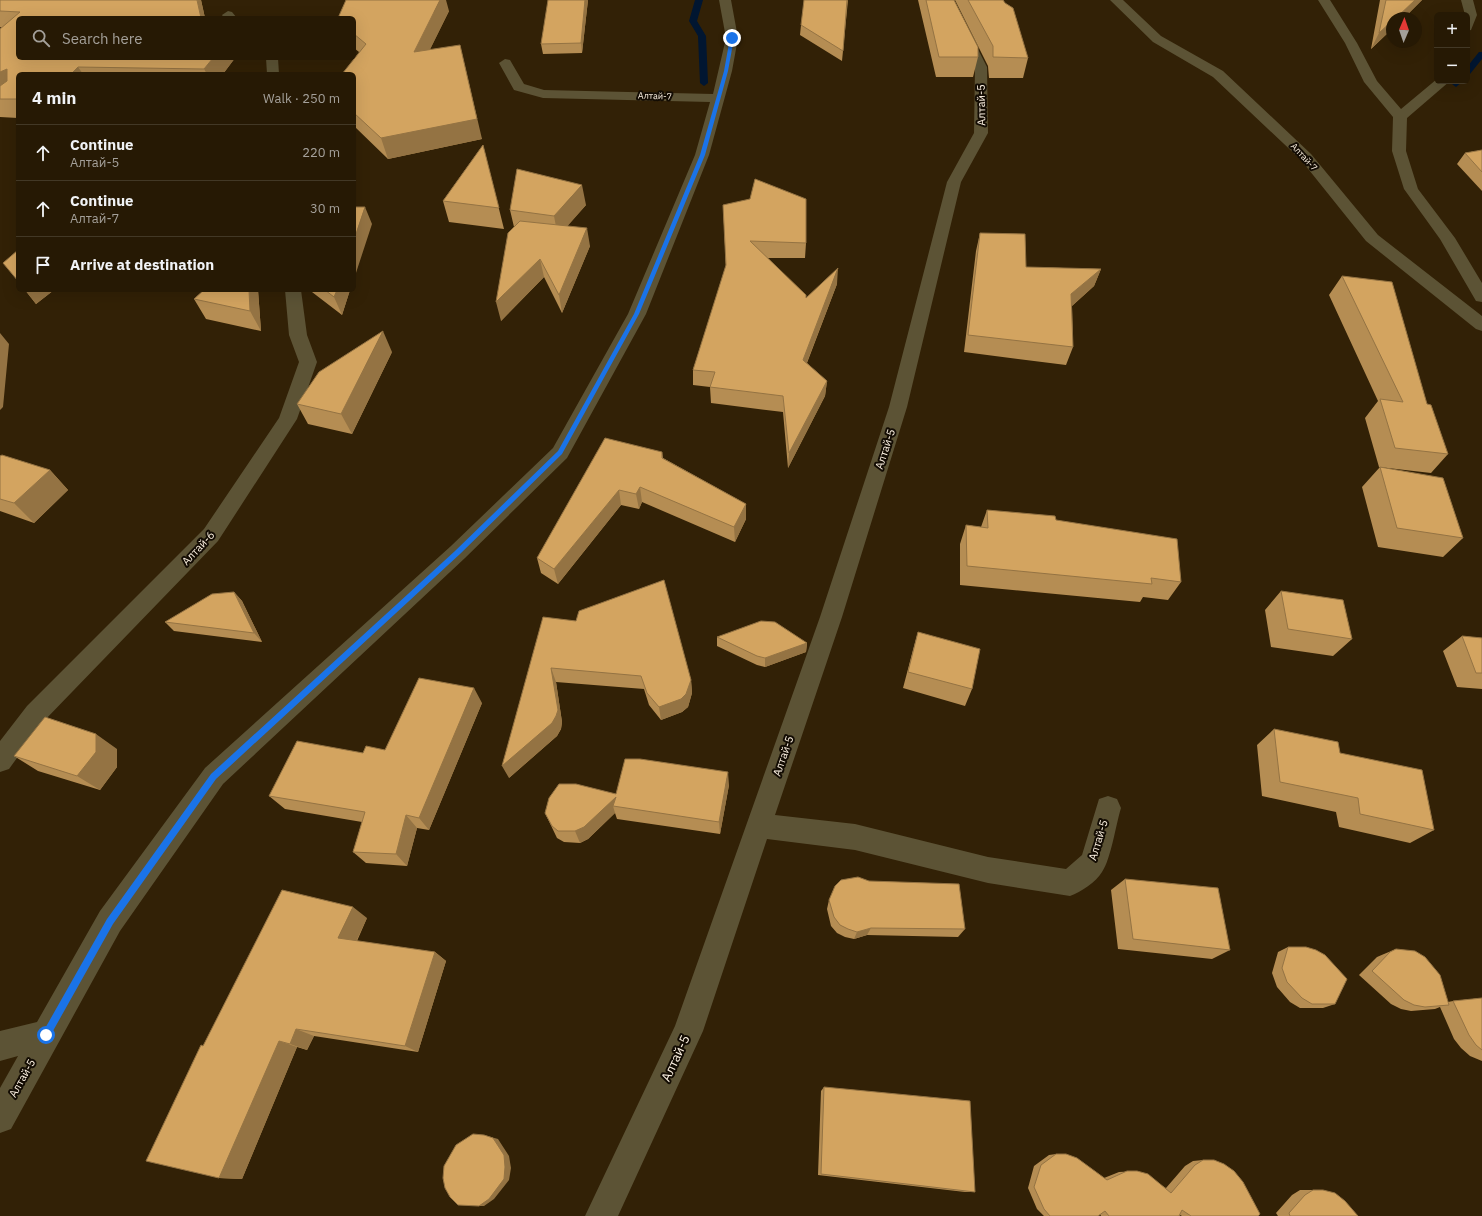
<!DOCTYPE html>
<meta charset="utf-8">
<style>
body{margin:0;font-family:"IBM Plex Sans",sans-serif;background:#322613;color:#f1f3f6}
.controls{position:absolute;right:12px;top:12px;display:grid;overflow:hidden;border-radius:6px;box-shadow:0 4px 16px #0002}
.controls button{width:36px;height:36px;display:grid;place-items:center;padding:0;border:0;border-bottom:1px solid #423826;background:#261904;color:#f1f3f6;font:20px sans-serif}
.compass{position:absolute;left:1386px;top:12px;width:36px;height:36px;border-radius:50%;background:#261904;box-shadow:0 4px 16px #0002;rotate:2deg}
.stop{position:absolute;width:12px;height:12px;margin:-9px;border:3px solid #1a73e8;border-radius:50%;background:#fff}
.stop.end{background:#1a73e8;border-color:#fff;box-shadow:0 1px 4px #0008}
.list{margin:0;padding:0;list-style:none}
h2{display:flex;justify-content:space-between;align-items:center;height:52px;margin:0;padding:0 16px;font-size:17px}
h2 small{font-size:13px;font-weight:400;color:#a4a09a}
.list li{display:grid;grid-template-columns:26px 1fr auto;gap:12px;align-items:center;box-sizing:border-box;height:56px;padding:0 16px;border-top:1px solid #423826}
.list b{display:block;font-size:15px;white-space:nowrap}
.list p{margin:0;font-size:13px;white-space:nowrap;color:#a4a09a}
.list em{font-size:13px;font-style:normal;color:#a4a09a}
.icon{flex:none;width:22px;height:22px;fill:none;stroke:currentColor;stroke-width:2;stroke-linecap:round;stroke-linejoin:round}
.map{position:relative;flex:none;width:1482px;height:1216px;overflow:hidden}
.search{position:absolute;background:#261904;box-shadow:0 4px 16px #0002;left:16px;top:16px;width:340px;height:44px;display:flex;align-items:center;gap:10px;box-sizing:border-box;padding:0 14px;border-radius:6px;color:#a4a09a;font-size:15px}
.panel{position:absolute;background:#261904;box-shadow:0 4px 16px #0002;left:16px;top:72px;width:340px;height:220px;border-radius:6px}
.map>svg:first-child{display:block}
</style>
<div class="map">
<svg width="1482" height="1216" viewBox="0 0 1482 1216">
<rect width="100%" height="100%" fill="#322106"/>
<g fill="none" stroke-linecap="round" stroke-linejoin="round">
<path fill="#011631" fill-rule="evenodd" d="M695 0H703L697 21 706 36 708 83 704 86 700 83 698 36 689 21Z
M1479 52H1482V59L1470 74H1467V67Z
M1454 81H1463L1456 87 1452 84Z"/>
<path fill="#5c5335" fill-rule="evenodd" d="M719 0H731L738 38 732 71 709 155 646 314 567 458 465 558 223 784 120 931 11 1129 0 1133V1088L18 1056 0 1061V1031L37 1022 100 911 205 768 451 546 553 448 628 314 695 155 710 102 543 98 514 90 499 63 505 59 510 60 524 84 544 90 713 94 726 38Z
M941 0H953L987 67 988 133 961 182 907 407 842 617 775 815 855 824 988 857 1066 869 1082 855 1099 799 1108 796 1117 799 1121 808C1116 824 1111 859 1102 872 1096 882 1081 892 1070 896L988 883 855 850 767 839 703 1031 618 1216H585L675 1026 820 617 889 407 947 182 974 133 975 67Z
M1110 0H1123L1161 36 1223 71 1311 154 1378 235 1482 316V331L1476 329 1366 241 1301 160 1213 77 1153 42Z
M1318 0H1330L1357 43 1377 81 1401 109 1437 79V81H1450L1407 118 1406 151 1418 189 1455 238 1482 283V302L1476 301 1440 239 1404 189 1392 151 1393 117 1364 82 1345 43Z
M1461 0H1473L1477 15 1471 30 1467 31V15H1465Z
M228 11 232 12 237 18H224L222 15Z
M266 58H278L279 74H267Z
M285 290H301L307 335 317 362 297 419 218 541 43 722 9 769 0 772V741L27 706 204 529 279 418 299 362 289 335Z"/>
</g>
<path fill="#b58d53" d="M0 0H201L205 18H18V58H235L223 74H18V118L0 117V29L2 28 0 27Z
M588 0 582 53 543 54 541 44Z
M848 0 842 61 800 35 801 25Z
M918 0H954L978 57 973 77H936Z
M955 0H1003L1028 58 1023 78H989L988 66Z
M1380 0H1422L1404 18H1392V29L1371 49Z
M449 11 430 49 482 139 388 159 354 126V74L359 52 354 48V18Z
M483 145 504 229 449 222 443 201Z
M1482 150V191L1457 164 1465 153Z
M586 205 567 226 590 246 562 313 544 277 501 321 514 227 510 210Z
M723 205 806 243 805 258H767L806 298 837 284 807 363 827 381 825 396 788 468 783 412 711 403 710 387 693 385V370L726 267Z
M980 233 1026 267 1101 269 1094 286 1072 306 1073 347 1066 365 964 352 976 251Z
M1342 276 1448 454 1431 473 1379 467 1365 418 1378 401 1329 295Z
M25 290H54L36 304Z
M204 290H258L261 331 206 319 194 299Z
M311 290H350L342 315 312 292Z
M392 352 352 434 308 424 297 404Z
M662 452 663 458 746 504V519L735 542 642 502 639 509 621 505 558 584 541 573 537 558Z
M0 456 50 470 68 490 34 523 0 511Z
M1380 467 1463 538 1443 557 1378 547 1362 487Z
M987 510 1056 520 1181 582 1168 600 1143 597 1140 602 960 585V544L966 525 981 527Z
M1281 591 1352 639 1333 656 1271 647 1265 610Z
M234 592 242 601 262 642 174 631 165 622Z
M543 617 691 680 692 693 688 707 682 712 661 720 649 705 644 689 556 682 562 722 561 729 557 736 509 778Z
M918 632 972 689 965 706 903 688 913 650Z
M1462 636 1482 638V689L1457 687 1443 651Z
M717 637 807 643 806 652 765 667 757 665 717 646Z
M482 703 429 830 417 828 407 866 366 863 353 852 362 822 285 809 269 796 385 750Z
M1274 729 1340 753 1434 830 1410 843 1339 827 1336 812 1262 796 1257 745Z
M117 749V767L100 790 38 771 14 756Z
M729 785 720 834 617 819 615 813 588 839 580 843 564 842 557 838 545 813 616 794Z
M1125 879 1230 950 1212 959 1118 949 1111 890Z
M829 900 965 929 958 937 867 935 854 939 845 937 837 933 831 926 827 909Z
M367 918 357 941 435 952 446 961 418 1052 314 1036 307 1050 297 1047 242 1179 219 1178 203 1046Z
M1288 947 1335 1004 1323 1008H1300L1290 1002 1277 987 1272 973 1278 952Z
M1396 949 1448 1002 1453 1001 1482 998V1061L1470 1056 1461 1048 1454 1039 1440 1007 1435 1009 1411 1011 1401 1009 1391 1004 1359 975 1377 957 1384 954Z
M824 1087 975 1192H965L818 1175 821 1091Z
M1056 1154 1104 1178 1119 1172 1137 1171 1166 1188 1185 1166 1193 1161 1203 1160 1258 1216H1182L1180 1215 1179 1216H1101L1100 1214 1098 1216H1044L1037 1209 1028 1188 1034 1166 1049 1155Z
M1300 1190H1313L1358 1216H1278L1276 1213 1292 1195Z"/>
<path fill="#947343" d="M197 0H201L205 18H201Z
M440 0H446L449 11 419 72 414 52Z
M585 0H588L582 53 581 43Z
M1415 0H1422L1404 18H1396Z
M1392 21V29L1371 49 1379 33Z
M460 45 482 139 388 159 381 138Z
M213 58H235L223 74H207L204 69Z
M78 67 83 74H71Z
M7 69 18 85 0 97V72Z
M582 185 586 205 558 237 554 216Z
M365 207 372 224 354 279V240Z
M587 228 590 246 562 313 559 295Z
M540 259 544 277 501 321 496 302Z
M838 268 837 284 802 375 803 360Z
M1101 269 1094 286 1065 312 1071 294Z
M25 290H54L36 304Z
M249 290H258L261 331 250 311Z
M337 290H350L342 315 334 297Z
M383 331 392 352 352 434 341 414Z
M0 333 9 344 3 407 0 410Z
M827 381 825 396 788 468 789 453Z
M50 470 68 490 34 523 14 503Z
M640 487 642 502 639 509 636 494Z
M619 490 621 505 558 584 554 569Z
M746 504V519L735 542 734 527Z
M234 592 242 601 262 642 254 633Z
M807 643 806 652 765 667V658Z
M551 668 556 682 562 722 561 729 557 736 509 778 502 766Z
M691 680 692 693 688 707 682 712 661 720 659 707Z
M474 688 482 703 429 830 419 818Z
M96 734 117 749V767L100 790 77 776Z
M728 772 729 785 720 834 719 822Z
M616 797 613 806 615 813 588 839 580 843 575 831Z
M406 815 417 828 407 866 396 854Z
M353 907 367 918 353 948 338 938Z
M871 928 867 935 854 939 857 932Z
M435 952 446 961 418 1052 405 1046Z
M296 1029 314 1036 307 1050 290 1044Z
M279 1041 297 1047 242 1179 219 1178Z
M484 1135 498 1139 509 1156 511 1168 509 1180 494 1199 484 1206H479Z"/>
<path fill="#d3a460" stroke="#947343" d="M0 0H197L201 18H18V58H213L204 69 78 67 71 74H18V99H0V86L7 81V69L0 72V29L20 12 0 11Z
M346 0H440L414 52 460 45 477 119 381 138 354 113V74H342L366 44 354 34V18H338Z
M548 0H585L581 43 541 44Z
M804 0H847L843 51 801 25Z
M926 0H954L978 47V57H939Z
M968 0H1003L1005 3 1013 8 1028 58 993 57V46Z
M1386 0H1415L1396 18H1392V21L1379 33Z
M483 145 499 208 443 201Z
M1482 150V172L1465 153Z
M517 169 582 185 554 216 510 210Z
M755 179 806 199V243L750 241 806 295V298L838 268 803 360 827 381 789 453 783 396 710 387 715 372 693 370 726 265 723 205 750 199Z
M354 207H365L354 240Z
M520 221 587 228 559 295 540 259 496 302 508 233Z
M980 233 1025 234 1026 267 1101 269 1071 294 1073 347 968 335Z
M18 250V281L3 263Z
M1342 276 1392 282 1427 404 1431 405 1448 454 1395 448 1380 399 1403 402Z
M204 290H249L250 311 194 299Z
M325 290H337L334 297Z
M383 331 341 414 297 404 319 372Z
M605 438 662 452V458L746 504 734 527 640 487 636 494 619 490 554 569 537 558Z
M2 455 50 470 14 503 0 499V456Z
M1380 467 1443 478 1463 538 1397 528Z
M987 510 1055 516 1056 520 1177 539 1181 582 1151 578 1152 584 967 566 966 525 988 528Z
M664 580 691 680 686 694 681 699 659 707 647 693 641 676 551 668 558 710 556 716 552 723 502 766 543 617 576 621 579 611Z
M1281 591 1343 600 1352 639 1288 629Z
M234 592 254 633 165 622 212 594Z
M761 621 775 622 807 643 765 658 757 656 717 637Z
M918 632 980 649 972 689 908 672Z
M1462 636 1482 638V673H1476Z
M419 678 474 688 419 818 406 815 396 854 353 852 365 812 269 796 297 741 363 753 366 746 385 750Z
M45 717 96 734V752L77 776 14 756Z
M1274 729 1338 742 1340 753 1422 770 1434 830 1360 814 1358 798 1280 782Z
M625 759H640L728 772 719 822 613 806 616 797 584 827 575 831H558L552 826 545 813 549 798 559 784H576L616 794Z
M858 877 869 881 959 884 965 929 871 928 857 932 848 929 840 925 834 917 829 900 835 886 841 880Z
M1125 879 1218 888 1230 950 1133 939Z
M282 890 353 907 338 938 435 952 405 1046 296 1029 290 1044 279 1041 219 1178 146 1161 201 1045 203 1046Z
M1288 947H1306L1316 950 1325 955 1347 979 1335 1004H1312L1302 998 1287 982 1282 968Z
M1396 949 1415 951 1425 957 1440 975 1449 1005 1425 1007 1414 1005 1404 1000 1372 971 1390 952Z
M1482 998V1050L1476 1045 1469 1035 1453 1001Z
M824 1087 970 1101 975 1192 821 1174Z
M473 1134 484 1135 493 1138 504 1155 505 1167 504 1179 489 1199 479 1206 458 1205 450 1197 445 1188 443 1178 444 1166 456 1145Z
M1056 1154H1066L1077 1158 1107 1180 1127 1171H1137L1148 1174 1171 1193 1195 1165 1203 1160H1214L1224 1164 1234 1171 1243 1182 1260 1214 1258 1216H1191L1182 1210 1179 1216H1109L1105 1211 1098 1216H1050L1044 1209 1034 1187 1041 1165Z
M1313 1190H1323L1335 1193 1345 1201 1358 1216H1290L1289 1213 1305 1195Z"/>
<path fill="#1a73e8" d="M730 38H734L728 71 705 155 639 314 562 454 460 554 216 779 113 924 49 1038H43V1032L107 919 211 774 455 551 558 451 634 314 700 155 724 71Z"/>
<g text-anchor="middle" stroke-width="4" stroke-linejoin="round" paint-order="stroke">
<g font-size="9" fill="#fef3e4" stroke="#130c03">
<text transform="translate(655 96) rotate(2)" y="3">Алтай-7</text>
<text transform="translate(1304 157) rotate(47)" y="3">Алтай-7</text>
</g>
<g font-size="11" fill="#fef3e4" stroke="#130c03">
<text transform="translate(981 105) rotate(-91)" y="4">Алтай-5</text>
<text transform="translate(885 449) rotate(-72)" y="4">Алтай-5</text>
<text transform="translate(198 548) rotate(-47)" y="4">Алтай-6</text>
<text transform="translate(783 756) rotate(-71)" y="4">Алтай-5</text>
<text transform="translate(1098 840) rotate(-73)" y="4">Алтай-5</text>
<text transform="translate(22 1078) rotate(-61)" y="4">Алтай-5</text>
</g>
<g font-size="13" fill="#fef3e4" stroke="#130c03">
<text transform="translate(675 1058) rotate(-65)" y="5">Алтай-5</text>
</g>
</g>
</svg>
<div class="controls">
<button>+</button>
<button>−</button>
</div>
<svg class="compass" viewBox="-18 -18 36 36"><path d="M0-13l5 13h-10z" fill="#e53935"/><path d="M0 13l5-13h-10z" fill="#a4a09a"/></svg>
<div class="stop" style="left:46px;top:1035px"></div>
<div class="stop end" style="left:732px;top:38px"></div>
<div class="search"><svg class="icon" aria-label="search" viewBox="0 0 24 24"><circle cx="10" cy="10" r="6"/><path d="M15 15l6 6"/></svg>Search here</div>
<section class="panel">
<h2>4 min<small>Walk · 250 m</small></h2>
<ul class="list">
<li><svg class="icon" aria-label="ahead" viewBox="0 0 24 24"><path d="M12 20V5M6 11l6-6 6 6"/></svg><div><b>Continue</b><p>Алтай-5</p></div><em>220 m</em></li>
<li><svg class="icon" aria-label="ahead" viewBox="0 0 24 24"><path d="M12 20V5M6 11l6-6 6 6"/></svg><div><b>Continue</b><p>Алтай-7</p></div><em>30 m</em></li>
<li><svg class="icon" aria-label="arrive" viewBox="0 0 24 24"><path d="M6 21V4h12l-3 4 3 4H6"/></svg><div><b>Arrive at destination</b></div></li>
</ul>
</section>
</div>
